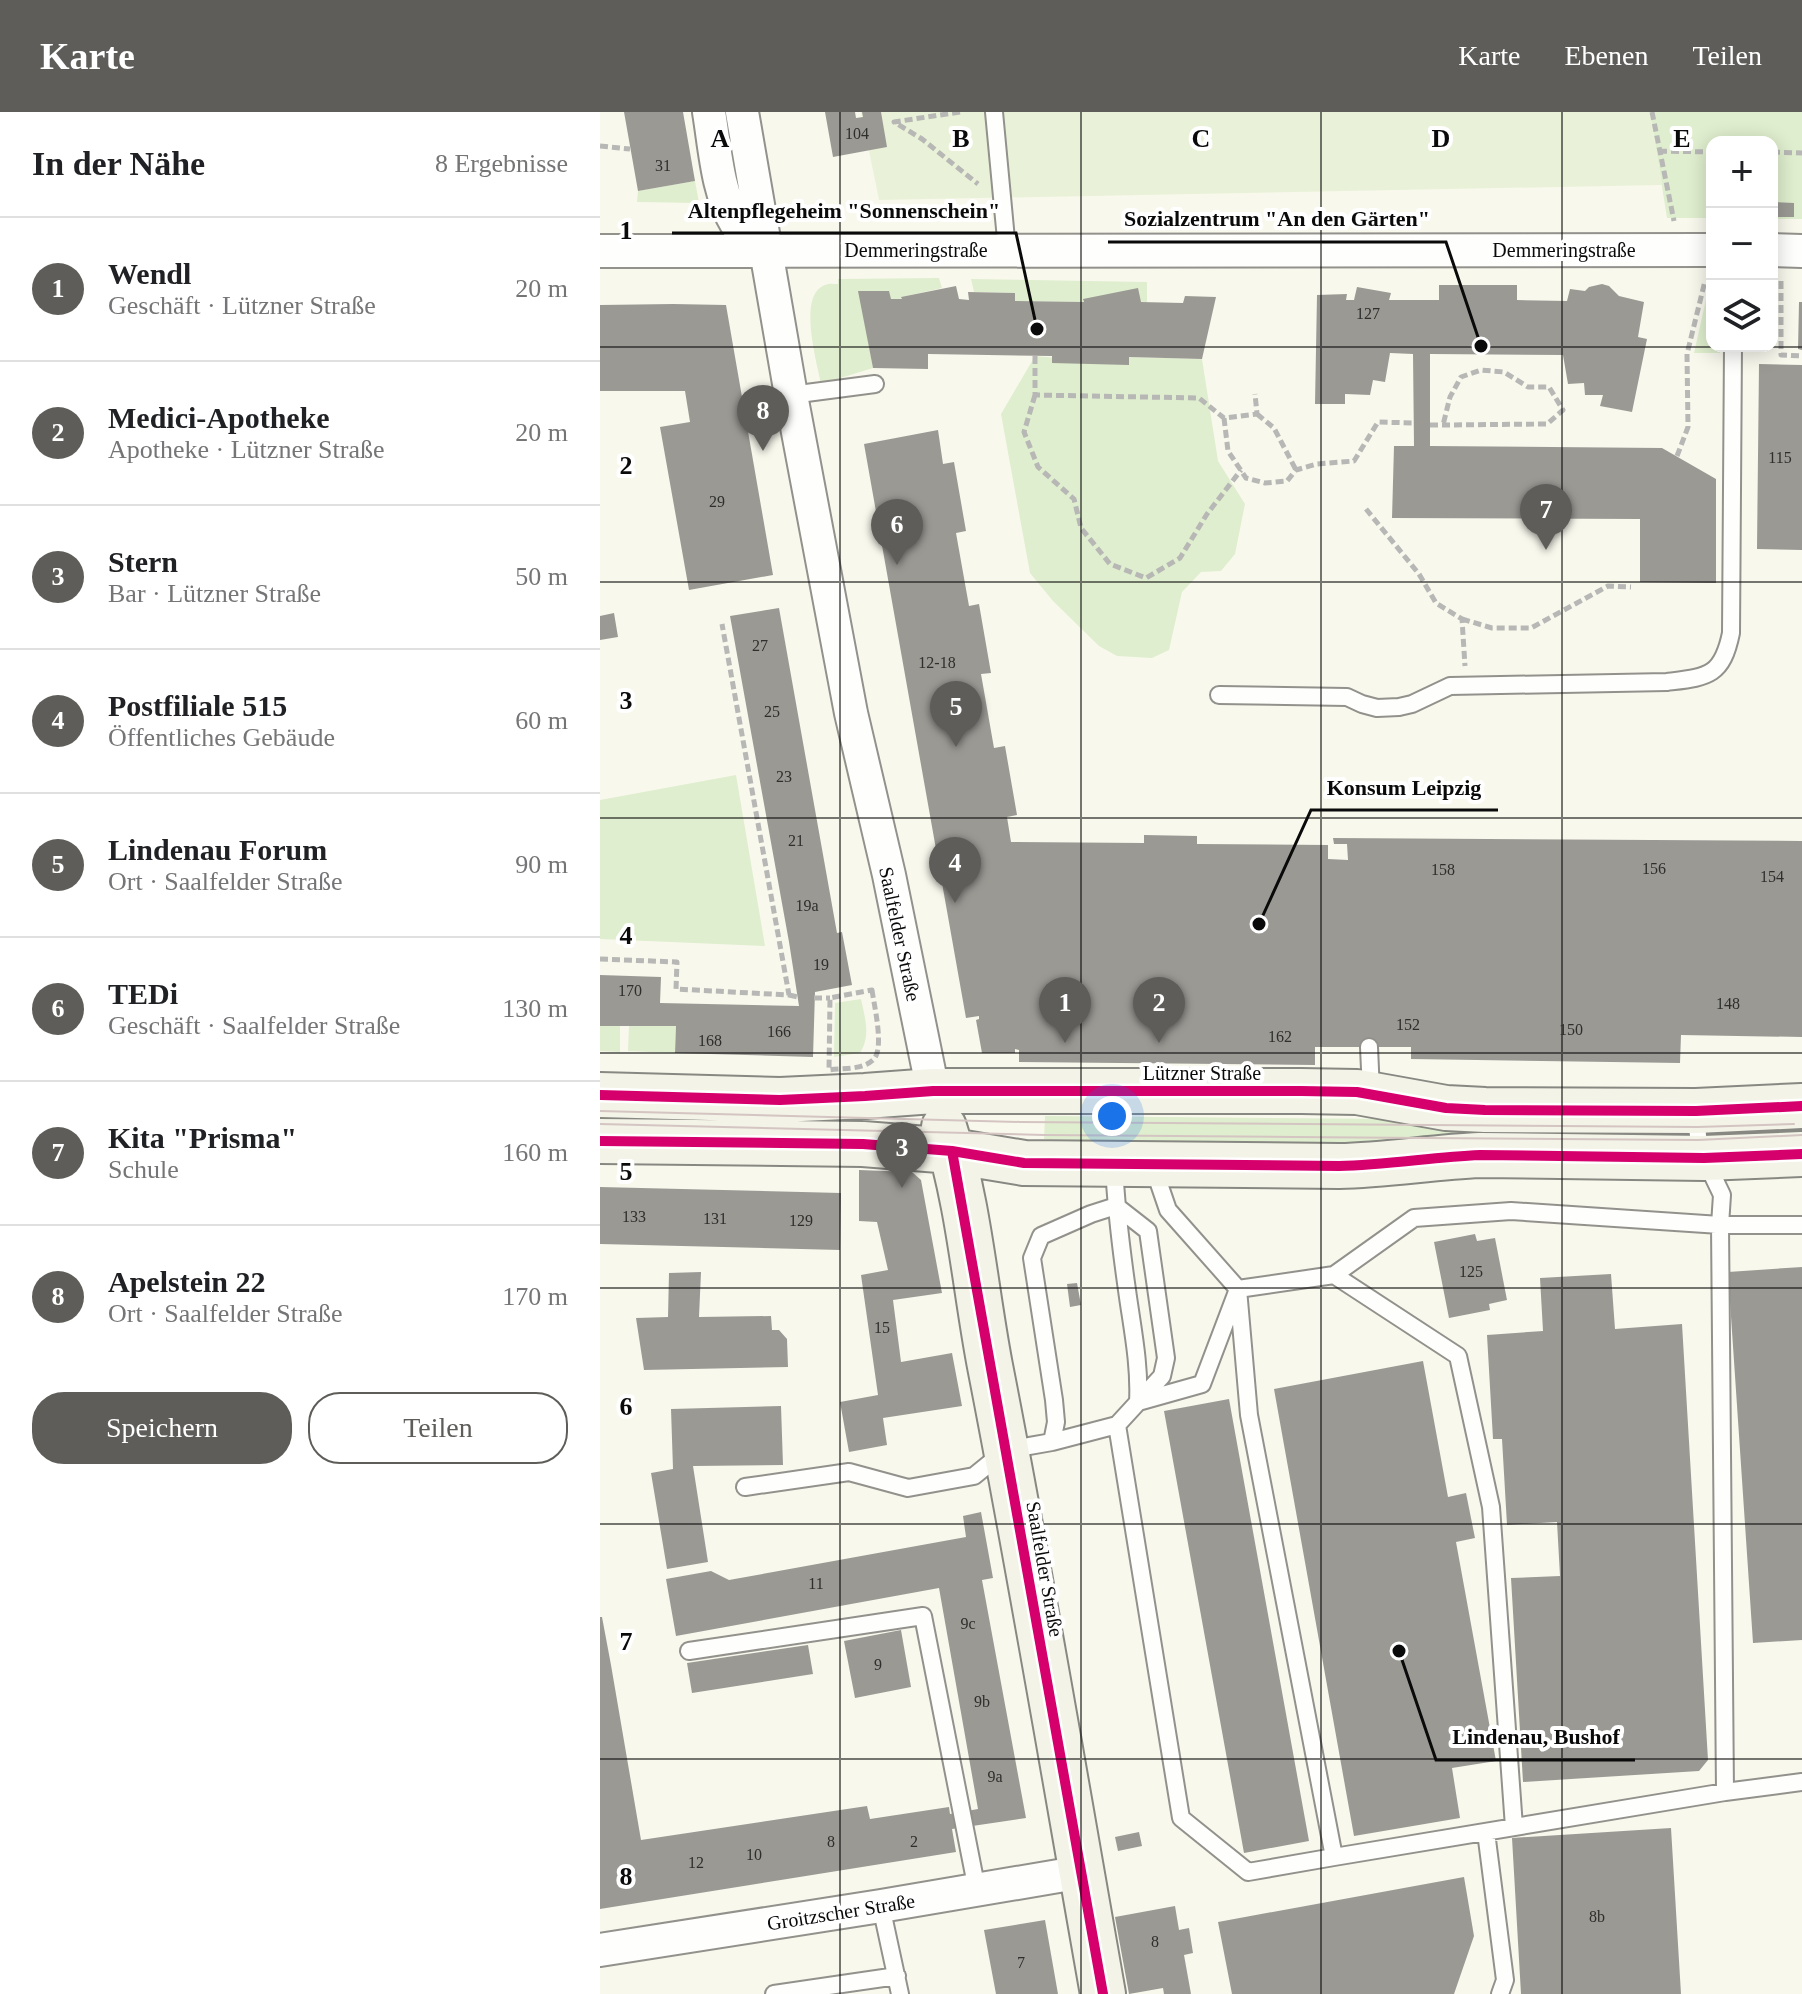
<!DOCTYPE html>
<html lang="de">
<meta charset="utf-8">
<style>
body{margin:0;font-family:"Times New Roman",serif;background:#f2f2f2;color:#202124}
.controls{position:absolute;right:24px;top:24px;display:grid;overflow:hidden;border-radius:16px;box-shadow:0 4px 20px #0003}
.controls button{width:72px;height:72px;display:grid;place-items:center;padding:0;border:0;border-bottom:2px solid #e0e0e0;background:#fff;color:#202124;font:40px sans-serif}
.you{position:absolute;left:512px;top:1004px;width:28px;height:28px;margin:-20px;border:6px solid #fff;border-radius:50%;background:#1a73e8;box-shadow:0 0 0 12px #1a73e833}
.badge{display:grid;place-items:center;width:52px;height:52px;border-radius:50%;background:#5e5d59;color:#fff;font-size:26px;font-weight:700}
.pin{position:absolute;translate:-50% -66px;filter:drop-shadow(0 2px 4px #0008)}
.pin::after{content:'';position:absolute;top:42px;width:28px;height:24px;background:inherit;clip-path:polygon(0 0,100% 0,50% 100%)}
.list{margin:0;padding:0;list-style:none}
h2{display:flex;justify-content:space-between;align-items:center;height:104px;margin:0;padding:0 32px;font-size:34px}
h2 small{font-size:26px;font-weight:400;color:#757577}
.list li{display:grid;grid-template-columns:52px 1fr auto;gap:24px;align-items:center;box-sizing:border-box;height:144px;padding:0 32px;border-top:2px solid #e0e0e0}
.list b{display:block;font-size:30px;white-space:nowrap}
.list p{margin:0;font-size:26px;white-space:nowrap;color:#757577}
.list em{font-size:26px;font-style:normal;color:#757577}
.actions{display:flex;gap:16px;padding:24px 32px}
.actions a{flex:1;padding:18px 0;border:2px solid #5e5d59;border-radius:32px;text-align:center;font-size:28px;color:#5e5d59}
.actions .main{background:#5e5d59;color:#fff}
.icon{flex:none;width:44px;height:44px;fill:none;stroke:currentColor;stroke-width:2;stroke-linecap:round;stroke-linejoin:round}
.map{position:relative;flex:none;width:1202px;height:1882px;overflow:hidden}
header{display:flex;align-items:center;gap:48px;box-sizing:border-box;height:112px;padding:0 40px;background:#5e5d59;color:#fff}
header strong{font-size:38px}
nav{display:flex;gap:44px;margin-inline-start:auto;font-size:28px}
main{display:flex}
aside{flex:1;background:#fff}
.map>svg:first-child{display:block}
</style>
<header>
<strong>Karte</strong>
<nav><a>Karte</a><a>Ebenen</a><a>Teilen</a></nav>
</header>
<main>
<aside>
<h2>In der Nähe<small>8 Ergebnisse</small></h2>
<ul class="list">
<li><span class="badge">1</span><div><b>Wendl</b><p>Geschäft · Lützner Straße</p></div><em>20 m</em></li>
<li><span class="badge">2</span><div><b>Medici-Apotheke</b><p>Apotheke · Lützner Straße</p></div><em>20 m</em></li>
<li><span class="badge">3</span><div><b>Stern</b><p>Bar · Lützner Straße</p></div><em>50 m</em></li>
<li><span class="badge">4</span><div><b>Postfiliale 515</b><p>Öffentliches Gebäude</p></div><em>60 m</em></li>
<li><span class="badge">5</span><div><b>Lindenau Forum</b><p>Ort · Saalfelder Straße</p></div><em>90 m</em></li>
<li><span class="badge">6</span><div><b>TEDi</b><p>Geschäft · Saalfelder Straße</p></div><em>130 m</em></li>
<li><span class="badge">7</span><div><b>Kita &quot;Prisma&quot;</b><p>Schule</p></div><em>160 m</em></li>
<li><span class="badge">8</span><div><b>Apelstein 22</b><p>Ort · Saalfelder Straße</p></div><em>170 m</em></li>
</ul>
<div class="actions"><a class="main">Speichern</a><a>Teilen</a></div>
</aside>
<div class="map">
<svg width="1202" height="1882" viewBox="0 0 1202 1882">
<rect width="100%" height="100%" fill="#f9f8ed"/>
<path fill="#dfeece" d="M1050 0H1202V107H1172V30H1112V106H1067Z
M95 69 99 91 37 90 38 79Z
M339 166 342 176 302 185V187H291L259 179 273 256 221 272C217 250 197 183 225 173 229 171 234 172 238 172V167Z
M371 167 547 170V190L483 188 484 190 415 189 414 181 374 180Z
M1109 174H1112V234H1120V241H1094Z
M435 244 528 252 529 245 602 247 618 349 645 392 635 442 621 459 601 460 582 480 569 538 552 546 517 544 499 534 453 489 430 461 401 302Z
M136 663 165 834 0 827V688Z
M261 887C265 906 271 924 260 941L234 945 235 891Z
M0 914H20V940L0 939Z
M29 914H76L75 941 28 939Z
M445 1004C697 1006 950 1010 1202 1005V1032L715 1033 444 1027Z"/>
<path fill="#e9f2d8" d="M261 0H1050L1062 73 279 88Z"/>
<path fill="#9b9994" d="M24 0H83L95 69 38 79Z
M225 0H255L256 6 263 5 262 0H281L287 35 233 45Z
M1172 90 1194 91V105H1172Z
M1002 172 1009 174 1019 184 1044 190 1038 225 1047 227 1032 300 1000 294 1003 283H985L984 271 968 272 963 243 830 242V334L1062 336 1116 367V471L1040 470V407L792 406 794 334H814L813 242 790 241 785 270 773 268 770 283 745 282V292H715L717 183 747 182 746 188H754L757 175 791 181 789 188H839V173H917V188L967 189 970 177 985 179 989 175Z
M356 174 359 187 369 188 368 180 415 181V189L484 190 483 187 538 176 541 190 583 191 585 184 616 185 602 247 529 245V253L452 251V244L328 242V257L273 256 258 179H289L291 187H302L301 185Z
M1199 190H1202V238L1198 237Z
M73 192 126 193 173 463 89 478 60 315 90 310 85 279H0V193Z
M1159 252 1202 253V438L1157 437Z
M338 318 343 352 354 350 366 419 356 421 369 494 379 492 391 561 381 562 394 636 405 634 417 703 407 705 411 730 544 731V723L597 724V732L728 733V747L748 748 747 732H734L733 726 1202 729V925L1081 923 1080 951 811 947V935H715V953L419 950V938L415 937V941H382L376 908 379 907V904L366 906 264 332Z
M179 496 237 821 242 820 252 873 215 880 213 945 75 941 76 914H0V863L61 865 60 891 199 894 189 830 130 504Z
M14 501 18 525 0 528V504Z
M259 1058 312 1060 321 1068 342 1181 293 1188 301 1250 352 1241 362 1294 283 1306 287 1333 249 1340 240 1290 278 1283 261 1163 288 1158 277 1110 259 1109Z
M0 1075 241 1081 240 1138 0 1132Z
M875 1122 877 1129 895 1126 907 1188 889 1192 890 1198 849 1206 834 1130Z
M1202 1155V1528L1153 1531 1128 1160Z
M101 1160 99 1205 171 1204 172 1218H179L187 1227 188 1255 44 1258 36 1206 68 1205 69 1161Z
M1011 1162 1015 1217 1082 1212 1108 1648 1099 1659 923 1670 911 1466 960 1464 957 1410 907 1413 902 1327H893L887 1223 943 1219 940 1166Z
M477 1171 481 1193 470 1195 467 1172Z
M823 1249 848 1385 866 1381 875 1426 856 1430 896 1649 852 1656 860 1706 754 1724 674 1277Z
M629 1287 709 1729 644 1741 564 1299Z
M181 1294 183 1353 93 1354 108 1450 67 1457 51 1361 73 1357 71 1297Z
M381 1400 393 1466 382 1468 426 1706 352 1717 356 1740 0 1797V1505H2L11 1553 41 1728 267 1694 270 1707 349 1695 350 1702 378 1697 339 1476 76 1524 66 1467 111 1459 129 1468 366 1425 363 1404Z
M301 1518 311 1575 255 1586 244 1529Z
M208 1533 213 1562 92 1581 87 1551Z
M1071 1716 1081 1882H921L912 1726Z
M539 1720 542 1734 518 1739 515 1725Z
M864 1765 874 1824 854 1882H632L618 1810Z
M575 1794 579 1818 589 1816 593 1841 584 1843 591 1882H564L563 1876 529 1882 515 1805Z
M445 1808 458 1882H396L384 1818Z"/>
<g fill="none" stroke-linecap="round" stroke-linejoin="round">
<g stroke="#92918c" stroke-width="20">
<path id="lane" d="M394 0 407 138
M191 283 275 272
M619 583 747 585 762 592 777 596 799 595 812 592 850 574 1067 570C1107 565 1122 565 1131 521L1133 234
M769 935 771 980
M1096 1001 1099 1035 1122 1083 1120 1113H1202
M514 1053C516 1095 521 1136 527 1178 532 1215 540 1252 538 1290
M554 1057 568 1098 638 1177 649 1303 734 1745 1125 1680 1120 1113 911 1099 814 1106 734 1163
M538 1290 602 1272 638 1177 734 1163 858 1244 891 1395 914 1715
M517 1313 581 1706 648 1760 734 1745
M452 1330 456 1310 454 1288 432 1146 441 1124 491 1102 516 1094
M145 1375 249 1360 308 1376 374 1364 406 1338 452 1330 517 1313 562 1264 566 1246 548 1119 516 1094
M89 1539 323 1504 377 1778
M1125 1680 1202 1670
M886 1720 905 1868 900 1882
M281 1794 300 1882
M174 1882 297 1864"/>
</g>
<g stroke="#92918c" stroke-width="36">
<path id="street" d="M109 0C115 36 117 80 137 113 143 123 155 131 165 139
M142 0 191 283 251 601 289 763 333 979
M1172 138 1202 139
M0 139 1112 138
M0 1838 281 1794 482 1760"/>
</g>
<g stroke="#888883" stroke-width="48">
<path id="secondary" d="M0 983 180 988 265 984 333 979H701L757 980 846 996 885 998 1096 999 1202 994
M344 1015C369 1091 375 1176 390 1254 431 1463 466 1673 503 1882
M0 1029 263 1032 352 1039 424 1051 739 1054C787 1053 833 1045 880 1043L1104 1046 1202 1042"/>
</g>
<path stroke="#b7b7b5" stroke-width="5" stroke-dasharray="8 4" stroke-linecap="butt" d="M360 0 294 10 322 27 378 72
M1052 0 1074 109
M0 34 30 37
M1059 39 1112 40
M1172 40 1202 41
M1181 169V243L1202 244
M435 244V283L599 286 624 306 657 302 655 282
M435 283 424 320 438 355 474 387 481 416 510 452 546 466 580 446 607 402 641 358
M657 302 674 316 696 358
M624 306 628 339 646 366 665 371 687 369 696 358 717 352 754 349 778 310 814 311
M830 313H843L947 312 963 298 949 275H928L904 260 881 258 861 265 850 285 843 313
M1077 344 1088 315 1087 242 1105 169
M766 397 819 462 836 491 862 507 865 554
M862 507 892 516H931L1008 474 1031 475
M0 847 77 850 76 877 189 883 122 512
M272 878C274 893 285 938 273 948 262 958 243 956 229 958L230 886Z
M189 883 198 885
M214 886H230"/>
<use href="#lane" stroke="#fefefc" stroke-width="16"/>
<use href="#street" stroke="#fefefc" stroke-width="32"/>
<use href="#secondary" stroke="#f3f3e7" stroke-width="44"/>
<path stroke="#d4c5c2" stroke-width="2" d="M0 999 421 1010 1097 1015 1194 1012
M0 1012 444 1023 692 1025 1098 1028 1202 1023"/>
<g stroke="#fff" stroke-width="15">
<path id="cycleway" d="M0 983 180 988 265 984 333 979H701L757 980 846 996 885 998 1096 999 1202 994
M0 1029 263 1032 352 1039 424 1051 739 1054C787 1053 833 1045 880 1043L1104 1046 1202 1042
M352 1039 503 1882"/>
</g>
<use href="#cycleway" stroke="#d6006c" stroke-width="10"/>
</g>
<path fill="none" stroke="#0a0a0a" stroke-width="2" stroke-opacity="0.55" d="M240 0V1882M481 0V1882M721 0V1882M962 0V1882M0 235H1202M0 470H1202M0 706H1202M0 941H1202M0 1176H1202M0 1412H1202M0 1647H1202"/>
<g text-anchor="middle" stroke-width="8" stroke-linejoin="round" paint-order="stroke">
<g font-size="16" fill="#2e2e2c">
<text x="257" y="27">104</text>
<text x="63" y="59">31</text>
<text x="768" y="207">127</text>
<text x="1180" y="351">115</text>
<text x="117" y="395">29</text>
<text x="160" y="539">27</text>
<text x="337" y="556">12-18</text>
<text x="172" y="605">25</text>
<text x="184" y="670">23</text>
<text x="196" y="734">21</text>
<text x="1054" y="762">156</text>
<text x="843" y="763">158</text>
<text x="1172" y="770">154</text>
<text x="207" y="799">19a</text>
<text x="221" y="858">19</text>
<text x="30" y="884">170</text>
<text x="1128" y="897">148</text>
<text x="808" y="918">152</text>
<text x="971" y="923">150</text>
<text x="179" y="925">166</text>
<text x="680" y="930">162</text>
<text x="110" y="934">168</text>
<text x="34" y="1110">133</text>
<text x="115" y="1112">131</text>
<text x="201" y="1114">129</text>
<text x="871" y="1165">125</text>
<text x="282" y="1221">15</text>
<text x="216" y="1477">11</text>
<text x="368" y="1517">9c</text>
<text x="278" y="1558">9</text>
<text x="382" y="1595">9b</text>
<text x="395" y="1670">9a</text>
<text x="231" y="1735">8</text>
<text x="314" y="1735">2</text>
<text x="154" y="1748">10</text>
<text x="96" y="1756">12</text>
<text x="997" y="1810">8b</text>
<text x="555" y="1835">8</text>
<text x="421" y="1856">7</text>
</g>
<g font-size="20" fill="#0a0a0a" stroke="#fff">
<text x="316" y="145">Demmeringstraße</text>
<text x="964" y="145">Demmeringstraße</text>
<text transform="translate(300 822) rotate(78)" y="7">Saalfelder Straße</text>
<text x="602" y="968">Lützner Straße</text>
<text transform="translate(445 1457) rotate(80)" y="7">Saalfelder Straße</text>
<text transform="translate(241 1800) rotate(-9)" y="7">Groitzscher Straße</text>
</g>
</g>
<g font-size="26" text-anchor="middle" font-weight="bold" fill="#0a0a0a" stroke="#fff" stroke-width="8" stroke-linejoin="round" paint-order="stroke">
<text x="120" y="35">A</text>
<text x="361" y="35">B</text>
<text x="601" y="35">C</text>
<text x="841" y="35">D</text>
<text x="1082" y="35">E</text>
<text x="26" y="127">1</text>
<text x="26" y="362">2</text>
<text x="26" y="597">3</text>
<text x="26" y="832">4</text>
<text x="26" y="1068">5</text>
<text x="26" y="1303">6</text>
<text x="26" y="1538">7</text>
<text x="26" y="1773">8</text>
</g>
<path fill="none" stroke="#0a0a0a" stroke-width="3" d="M437 217L416 121H72M881 234L846 130H508M659 812L711 698H898M799 1539L836 1648H1035"/>
<g fill="#0a0a0a" stroke="#fff" stroke-width="3">
<circle cx="437" cy="217" r="8"/>
<circle cx="881" cy="234" r="8"/>
<circle cx="659" cy="812" r="8"/>
<circle cx="799" cy="1539" r="8"/>
</g>
<g font-size="22" text-anchor="middle" font-weight="bold" fill="#0a0a0a" stroke="#fff" stroke-width="8" stroke-linejoin="round" paint-order="stroke">
<text x="244" y="106">Altenpflegeheim "Sonnenschein"</text>
<text x="677" y="114">Sozialzentrum "An den Gärten"</text>
<text x="804" y="683">Konsum Leipzig</text>
<text x="936" y="1632">Lindenau, Bushof</text>
</g>
</svg>
<div class="controls">
<button>+</button>
<button>−</button>
<button><svg class="icon" aria-label="layers" viewBox="0 0 24 24"><path d="M12 4l9 5-9 5-9-5zM3 14l9 5 9-5"/></svg></button>
</div>
<div class="you"></div>
<div class="pin badge" style="left:465px;top:931px">1</div>
<div class="pin badge" style="left:559px;top:931px">2</div>
<div class="pin badge" style="left:302px;top:1076px">3</div>
<div class="pin badge" style="left:355px;top:791px">4</div>
<div class="pin badge" style="left:356px;top:635px">5</div>
<div class="pin badge" style="left:297px;top:453px">6</div>
<div class="pin badge" style="left:946px;top:438px">7</div>
<div class="pin badge" style="left:163px;top:339px">8</div>
</div>
</main>
